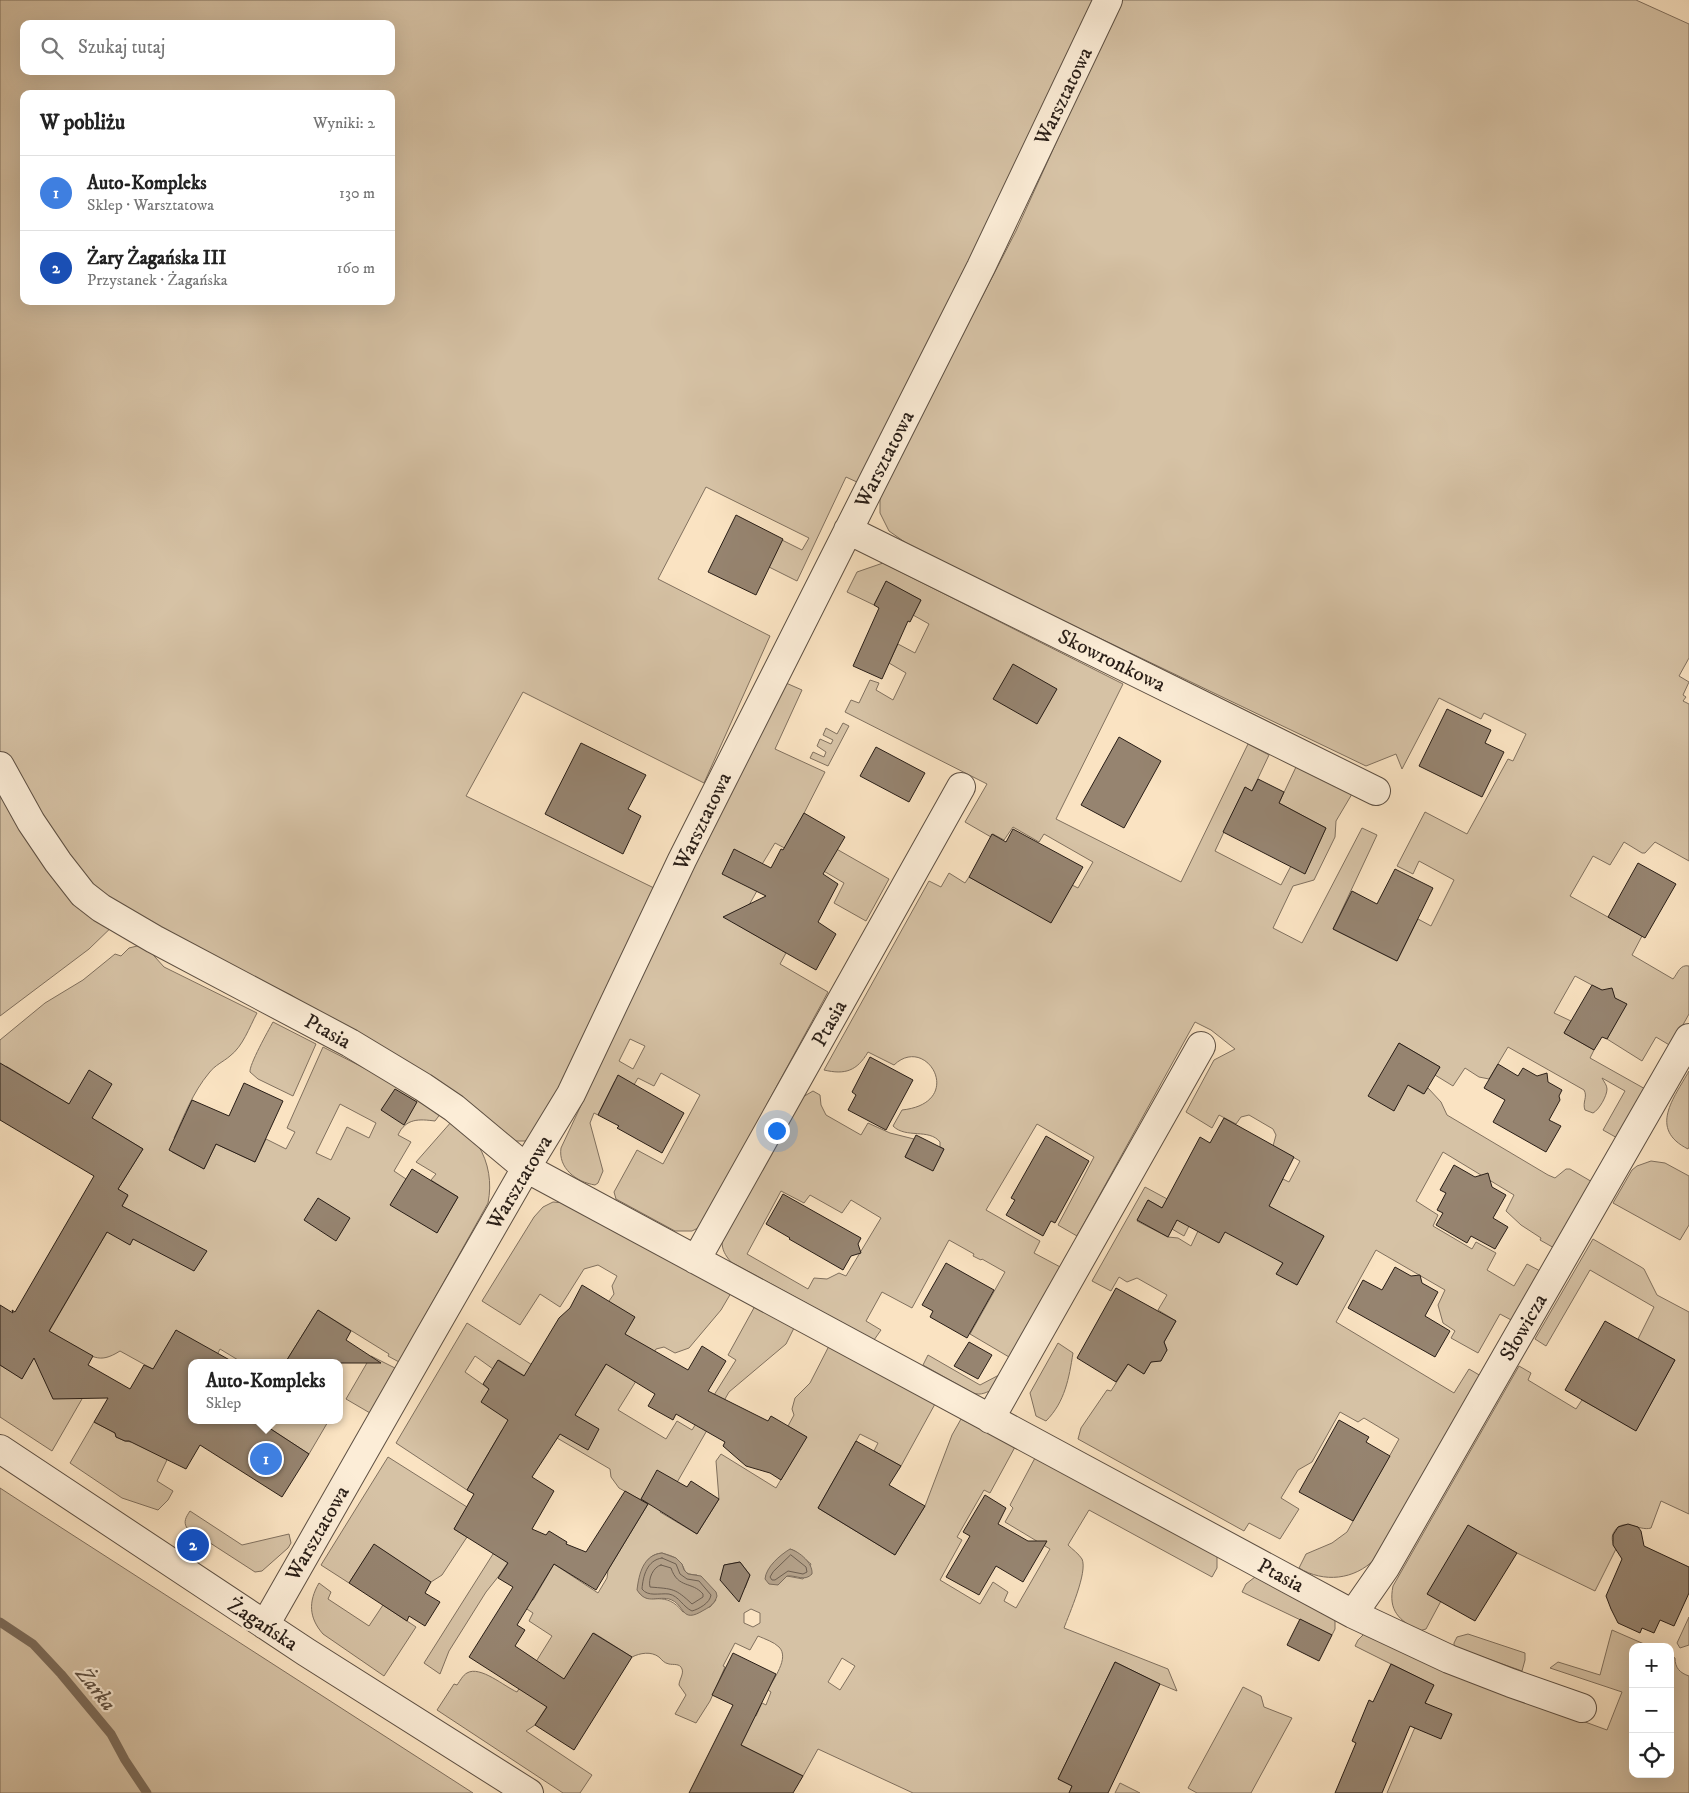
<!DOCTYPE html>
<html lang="pl">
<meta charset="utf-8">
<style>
body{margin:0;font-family:"IM FELL DW Pica",serif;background:#f2f2f2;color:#222}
.controls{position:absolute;right:15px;bottom:15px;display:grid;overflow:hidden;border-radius:10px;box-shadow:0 5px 20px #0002}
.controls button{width:45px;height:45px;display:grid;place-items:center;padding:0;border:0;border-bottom:1px solid #e0e0e0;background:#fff;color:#222;font:25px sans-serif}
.you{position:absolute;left:776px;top:1130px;width:18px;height:18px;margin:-12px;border:4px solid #fff;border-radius:50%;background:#1a73e8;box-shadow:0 0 0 8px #1a73e833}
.badge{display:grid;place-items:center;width:32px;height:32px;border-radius:50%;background:#b45309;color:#fff;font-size:16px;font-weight:700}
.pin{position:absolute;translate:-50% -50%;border:2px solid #fff;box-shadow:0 1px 5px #0006}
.popup{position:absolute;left:188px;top:1359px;width:155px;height:65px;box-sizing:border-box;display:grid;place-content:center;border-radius:10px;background:#fff;filter:drop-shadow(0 1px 4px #0005);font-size:16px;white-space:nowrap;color:#767676}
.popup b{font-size:19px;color:#222}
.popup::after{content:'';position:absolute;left:50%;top:100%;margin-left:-10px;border:10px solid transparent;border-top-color:#fff}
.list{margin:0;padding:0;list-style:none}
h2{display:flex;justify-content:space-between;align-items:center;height:65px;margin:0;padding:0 20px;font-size:21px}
h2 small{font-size:16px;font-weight:400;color:#767676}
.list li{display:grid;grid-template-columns:32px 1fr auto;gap:15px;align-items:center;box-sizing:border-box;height:75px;padding:0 20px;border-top:1px solid #e0e0e0}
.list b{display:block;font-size:19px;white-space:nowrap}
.list p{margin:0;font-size:16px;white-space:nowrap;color:#767676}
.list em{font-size:16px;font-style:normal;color:#767676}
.icon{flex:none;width:28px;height:28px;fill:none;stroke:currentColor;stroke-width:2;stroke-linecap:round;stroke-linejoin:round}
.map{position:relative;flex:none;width:1689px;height:1793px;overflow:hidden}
.search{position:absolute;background:#fff;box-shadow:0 5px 20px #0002;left:20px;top:20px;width:375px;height:55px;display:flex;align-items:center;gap:12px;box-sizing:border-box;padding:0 18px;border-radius:10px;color:#767676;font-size:19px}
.panel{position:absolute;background:#fff;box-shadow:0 5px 20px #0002;left:20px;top:90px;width:375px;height:215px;border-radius:10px}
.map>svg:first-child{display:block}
</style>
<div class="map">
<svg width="1689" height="1793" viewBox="0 0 1689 1793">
<rect width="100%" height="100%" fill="#fae3c2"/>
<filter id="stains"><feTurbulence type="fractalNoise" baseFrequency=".004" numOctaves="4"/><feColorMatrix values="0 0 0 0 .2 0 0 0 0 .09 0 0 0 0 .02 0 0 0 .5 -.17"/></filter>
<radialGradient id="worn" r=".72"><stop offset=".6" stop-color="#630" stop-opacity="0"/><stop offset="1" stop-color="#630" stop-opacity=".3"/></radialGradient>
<path fill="#d6c2a5" stroke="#80705e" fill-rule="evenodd" d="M0 0H1093L1020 160 859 483 846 477 797 581 769 567 782 540 802 550 809 538 706 487 658 579 770 636 704 783 523 692 466 796 654 888 564 1089 536 1135 526 1141H515L291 995 207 954 146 919H120L89 949 0 1016ZM24 24H391V71H24ZM24 94H391V301H24Z
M1121 0H1636L1689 24V658L1679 676 1689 682 1683 695 1686 697 1683 701 1689 704V861L1655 842 1645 853H1642L1624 842 1610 865 1593 856 1570 896 1642 936 1632 955 1673 979C1678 973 1680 964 1689 966V1014L1671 1046 1656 1037 1642 1061 1607 1039 1626 1004 1614 998 1613 992 1609 989 1603 991 1575 976 1554 1013 1571 1021 1564 1033 1594 1050 1590 1058 1647 1090 1619 1139 1603 1130 1625 1091 1602 1078C1604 1082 1607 1085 1607 1089 1607 1096 1599 1110 1593 1113L1585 1110C1582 1102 1588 1097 1584 1090L1508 1047 1489 1079 1479 1077 1465 1068 1453 1086 1435 1075 1440 1067 1399 1043 1384 1071 1423 1094 1428 1088 1441 1102 1447 1115 1548 1175 1555 1178 1566 1169H1570L1594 1183 1556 1249 1540 1240 1541 1238 1521 1225 1506 1211 1514 1195 1443 1152 1416 1201 1438 1215 1433 1226 1472 1249 1476 1242 1496 1253 1487 1270 1514 1286 1527 1264 1542 1272 1513 1321 1500 1314 1478 1353 1451 1338 1455 1331 1443 1323 1438 1305 1445 1290 1376 1250 1336 1322 1454 1393 1469 1369 1481 1376 1375 1559C1354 1580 1324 1583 1299 1568L1306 1554 1332 1543 1347 1532 1399 1439 1364 1418 1358 1422 1340 1412 1312 1462 1298 1470 1281 1498 1299 1509 1280 1539 1249 1523 1244 1531 1078 1439 1081 1428 1107 1390 1111 1391 1128 1364 1144 1374 1151 1362 1161 1360 1167 1350 1164 1342 1176 1321 1158 1310 1167 1295 1137 1278 1127 1282 1119 1277 1111 1291 1092 1281 1145 1187 1195 1214 1184 1236 1172 1229 1178 1217 1148 1200 1137 1221 1168 1237 1178 1238 1191 1246 1198 1231H1225L1260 1222 1283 1179 1289 1182 1300 1161 1273 1146 1276 1135 1273 1129 1249 1115 1241 1117 1236 1124 1219 1115 1212 1128 1186 1112 1214 1060 1235 1049 1211 1030 1195 1022 1077 1236 1058 1225 1094 1157 1037 1124 986 1210 1040 1241 1034 1253 1064 1269 994 1389C987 1392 981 1396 973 1393L923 1365 928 1355 980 1385 999 1375 1009 1357 970 1334 1005 1272 982 1259 981 1260 973 1256 974 1254 949 1240 912 1308 882 1292 866 1321 881 1330 874 1340 731 1262C725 1255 722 1250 722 1241L801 1098 813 1091 820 1095 821 1105 826 1115 861 1135 868 1123 890 1133 914 1139 905 1157 933 1170 944 1149 940 1147V1142C929 1128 906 1139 893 1126L902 1110C967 1103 927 1033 894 1065L868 1052C857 1071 845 1075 824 1070L929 881 941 887 949 873 965 883 969 877 1051 922 1072 885 1078 888 1093 862 1044 834 1039 842 1013 827 1004 840 993 834 991 837 965 822 987 784 845 712 851 700 859 703 870 680 879 683 876 690 893 700 906 673 889 663 898 644 915 653 929 624 913 615 921 600 886 582 874 605 847 592 857 572 883 563 1123 684 1056 819 1181 882 1248 744 1269 755 1252 791 1245 787 1215 851 1281 885 1291 866 1305 873 1326 828 1279 803 1296 767 1352 794 1336 821 1335 837 1314 880 1293 886 1273 928 1302 943 1362 828 1377 835 1333 929 1397 961 1418 919 1431 926 1454 880 1419 861 1413 874 1397 866 1425 812 1467 834 1508 759 1513 761 1526 734 1484 713 1481 719 1439 698 1402 769 1396 754 1366 766 916 550 889 531 880 513V495L1016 231ZM781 1191 804 1203 810 1195 842 1213 851 1200 881 1218 846 1276 839 1273 827 1279 814 1278 808 1289 747 1254ZM1304 1225 1324 1236 1297 1285 1277 1273Z
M786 683 802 690 775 749 825 772 800 821 798 855 775 843 761 866 768 871 738 925 786 953 780 964 828 992 767 1104 774 1108 702 1226 692 1231H675L616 1199 614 1192 637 1150 663 1164 700 1095 661 1073 654 1086 638 1078 631 1090 615 1081 598 1115 594 1113 590 1123 603 1171 598 1183 595 1185C576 1182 558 1168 561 1148L676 903ZM630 1039 645 1046 633 1069 619 1061Z
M843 723 849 726 828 766 810 758 813 752 824 757 826 752 817 746 820 739 831 744 833 740 823 735 826 728 837 734Z
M812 835 889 879 866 921 834 903 844 883 800 857Z
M137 946 146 947 164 967 257 1013C249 1028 243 1046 230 1056 223 1062 215 1065 209 1073 193 1092 184 1116 174 1138L178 1141 172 1152 204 1169 216 1144 255 1162 266 1139 286 1149 295 1132 287 1128 323 1047 413 1093 441 1113 435 1121C419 1119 406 1118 398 1135L411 1142 394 1171 406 1179 437 1233 458 1197 431 1180 436 1174 416 1162 452 1121C460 1128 472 1136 478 1145 489 1163 492 1183 488 1203L399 1362 388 1356 389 1354 318 1310 285 1363H243L220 1349 213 1363H192V1407L157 1481 173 1491 168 1500 158 1510 122 1498 70 1463 94 1422 115 1433 116 1437 125 1441 131 1442 167 1377 120 1351C98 1365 92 1356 71 1344L86 1392 52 1451 0 1417V1365L22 1378 128 1196 118 1189 143 1149 6 1066 0 1075V1040L45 1003 83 980 115 954 121 956 129 948ZM340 1104 376 1123 369 1138 347 1127 331 1160 316 1153Z
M273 1022 316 1044 293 1096 258 1079 250 1072C249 1065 268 1031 273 1022Z
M1689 1071V1147L1688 1149C1648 1129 1674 1098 1689 1071Z
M1651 1161 1665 1163 1689 1176V1225L1680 1240 1613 1203 1632 1170 1637 1166Z
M553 1202 566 1203 731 1293 721 1310 689 1348 675 1353 664 1347 656 1349 618 1410 666 1439 677 1421 692 1430 736 1360 728 1355 755 1306 794 1328 786 1344 729 1392 660 1512 697 1534 719 1499 716 1461 721 1454 776 1488 806 1437 788 1426 794 1415 792 1409 795 1398 810 1383 829 1346 935 1404 901 1466 874 1451 878 1443 860 1434 818 1508 895 1555 925 1506 952 1435 961 1419 1015 1447 990 1493 984 1490 957 1537 962 1540 940 1580 980 1604 993 1582 1008 1592 1004 1601 1016 1608 1050 1549 1005 1522 1013 1508 1010 1505 1035 1458 1217 1556V1568L1212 1577 1089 1510 1068 1545C1072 1549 1079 1554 1082 1559 1088 1572 1069 1614 1064 1628L1168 1669 1177 1691 1160 1684 1115 1662 1058 1779 1072 1786 1069 1793H913L818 1749 803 1776 719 1734 751 1714 756 1716 762 1703 766 1705 771 1692 768 1690C773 1679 790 1658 779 1647 774 1642 765 1639 758 1636L750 1650 735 1643 723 1666 725 1667 710 1701 696 1723 675 1714 686 1695 679 1685C679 1680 684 1674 682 1669 680 1663 673 1665 669 1664 664 1663 662 1660 659 1657 651 1651 640 1653 632 1657L594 1633 535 1725 526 1731 592 1775 580 1793H563L437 1710 454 1684 457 1685C460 1681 463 1675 467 1673 480 1665 505 1687 517 1692L552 1636 529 1621 533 1613 513 1600H533L554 1564 598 1593 607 1578 608 1570 648 1504 619 1488 611 1477 610 1469 557 1438 541 1386 499 1360 493 1369 475 1356 465 1372 489 1389 512 1423 502 1430 467 1490 396 1443 467 1323 571 1390 582 1403 615 1350 609 1301 614 1294 612 1286 617 1276 598 1265 584 1269 560 1307 540 1294 520 1325 482 1301 534 1217 543 1207ZM790 1549 795 1551 811 1564 803 1579 787 1576 778 1585ZM662 1553C668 1555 674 1556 678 1560 688 1569 680 1574 697 1575L716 1600 710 1607 683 1612C665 1589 651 1606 639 1593 642 1576 641 1555 662 1553ZM740 1562 750 1575 745 1588 730 1591 724 1565ZM751 1609 760 1613V1623L753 1627 744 1623V1613ZM842 1658 855 1666 840 1690 828 1682Z
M1593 1239 1641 1267 1644 1269 1657 1295 1689 1312V1514L1661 1501 1651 1528C1639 1532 1621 1515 1613 1534 1611 1539 1613 1544 1616 1549L1595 1591 1517 1553 1468 1526 1441 1601 1426 1629 1419 1631C1399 1620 1388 1611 1393 1586L1519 1366 1531 1373 1528 1380 1576 1409 1582 1400 1636 1430 1675 1360 1638 1339 1654 1307 1590 1270 1546 1346 1535 1339Z
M1058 1343 1073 1353C1069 1378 1065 1402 1046 1421L1036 1416 1030 1393Z
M371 1356 395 1368 370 1413 346 1399Z
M257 1420H329L309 1454Z
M388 1457 467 1507 454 1529 467 1537 442 1575 431 1582 374 1545 349 1583 321 1565Z
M0 1488 23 1503 473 1793H150L125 1758 113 1734 50 1657 17 1630 0 1619Z
M190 1511 242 1545 289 1534 291 1543 288 1548 262 1571 255 1572 187 1528C183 1522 186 1517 190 1511Z
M521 1543 498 1577 486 1592 449 1651 440 1674 424 1663 493 1554Z
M1255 1577 1335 1620V1629L1332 1635 1242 1592 1246 1584Z
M319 1583 331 1592 328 1599 369 1626 383 1605 416 1627 384 1676 323 1634C309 1618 308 1602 319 1583Z
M1689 1617V1645L1680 1648 1677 1643Z
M0 1623 39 1650 61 1674 110 1734 124 1760 147 1793H0Z
M1612 1630 1651 1647H1633V1774H1670V1655L1675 1658C1675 1668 1680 1673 1689 1676V1793H1387L1433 1685 1355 1646 1358 1640 1364 1634 1473 1681 1607 1730 1622 1692 1550 1668 1558 1662 1600 1675Z
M1468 1634 1525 1653V1660L1522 1671 1463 1650 1454 1646V1643L1457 1637Z
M1243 1687 1261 1696 1264 1707 1292 1718 1251 1793H1197L1188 1788Z
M1120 1783 1140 1793H1115Z"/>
<path fill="#b3a088" stroke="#7c6c5b" d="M790 1549C800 1552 813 1563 812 1574 804 1582 797 1575 787 1576L778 1585 769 1584 765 1579C766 1567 780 1555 790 1549Z
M662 1553 676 1558 682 1564 684 1570 688 1574 701 1576 716 1592 717 1596C715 1603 710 1607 704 1610 680 1625 686 1604 669 1599 655 1596 647 1605 637 1590 639 1574 643 1555 662 1553Z"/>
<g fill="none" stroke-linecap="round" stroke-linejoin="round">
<path stroke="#6e5f50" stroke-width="1" d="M791 1555 806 1567 807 1572 803 1574 788 1571 775 1580H772L770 1577 773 1572Z
M662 1558 676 1564 680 1574 687 1579 699 1581 711 1595C710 1603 699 1609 692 1611 683 1607 679 1596 669 1594 659 1593 648 1597 642 1589 643 1576 647 1560 662 1558Z
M661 1565 671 1568C678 1589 692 1581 703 1594V1597L692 1604C675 1588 673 1589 650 1587 648 1579 653 1567 661 1565Z"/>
<path stroke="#7c6c5b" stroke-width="9" d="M0 1622 33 1644 61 1674 111 1734 125 1760 147 1793"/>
</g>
<path fill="#968470" stroke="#291e17" d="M736 515 783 539 756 595 708 572Z
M886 581 921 600 910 622 908 621 882 679 853 666 879 608 874 605Z
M1013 664 1057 689 1037 724 993 699Z
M1447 709 1491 730 1485 743 1504 752 1482 797 1419 766Z
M1119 737 1161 761 1124 828 1081 805Z
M581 743 646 775 628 809 641 816 623 854 545 814Z
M876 747 925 773 909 802 860 776Z
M1258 779 1284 792 1279 803 1326 828 1305 874 1223 832 1245 787 1252 791Z
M804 813 845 837 823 874 838 884 818 922 836 934 816 970 723 917 766 896 722 874 734 849 771 868 781 849 783 850Z
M1013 829 1083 867 1051 923 969 877 992 834 1006 842Z
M1638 863 1676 884 1645 938 1608 917Z
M1395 869 1433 888 1397 961 1333 929 1352 891 1377 904Z
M1592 985 1602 990 1612 988 1615 998 1627 1004 1607 1039 1602 1037 1594 1050 1564 1033Z
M1399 1043 1440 1067 1424 1094 1408 1085 1394 1111 1368 1096Z
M870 1057 913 1080 886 1130 848 1110 856 1095 852 1092Z
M0 1063 69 1104 89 1070 112 1084 92 1118 143 1149 118 1189 128 1195 122 1206 207 1251 194 1271 133 1239 130 1245 107 1232 49 1331 93 1356 88 1365 130 1389 144 1365 153 1369 176 1330 235 1363H192V1420H257L309 1454 282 1497 200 1445 186 1469 129 1441H125L116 1437 115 1433 94 1422 108 1398 53 1399 34 1358 22 1379 0 1365V1305L13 1313 12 1310 15 1312 94 1176 0 1120Z
M1498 1064 1518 1076 1523 1068 1537 1076 1547 1073 1548 1082 1562 1090 1559 1096 1560 1100 1549 1120 1561 1126 1546 1152 1493 1122 1505 1100 1484 1088Z
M618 1075 684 1113 662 1153 617 1128 619 1126 598 1115Z
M244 1083 283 1101 255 1162 216 1144 204 1169 169 1150 192 1100 229 1116Z
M395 1089 417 1102 404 1125 381 1110Z
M1224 1118 1294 1157 1269 1206 1324 1236 1297 1285 1276 1274 1283 1263 1225 1232 1219 1243 1177 1220 1168 1237 1137 1220 1148 1200 1162 1208 1200 1137 1210 1143Z
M916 1135 944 1149 933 1171 905 1157Z
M1046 1136 1089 1161 1055 1223 1051 1221 1043 1236 1006 1215 1015 1200 1011 1198Z
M1454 1165 1475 1177 1488 1173 1492 1187 1506 1195 1493 1218 1508 1227 1495 1249 1471 1236 1467 1243 1436 1225 1443 1213 1437 1210 1446 1193 1440 1190Z
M412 1169 458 1197 437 1233 390 1205Z
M783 1194 861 1238 858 1244 861 1253 851 1256 843 1270 789 1239 790 1238 766 1224Z
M318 1198 350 1218 336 1241 304 1220Z
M946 1263 994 1290 967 1338 930 1317 933 1311 922 1305Z
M1395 1267 1411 1276 1420 1275 1422 1283 1438 1292 1425 1316 1450 1331 1435 1357 1348 1308 1363 1280 1382 1290Z
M582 1285 635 1317 625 1334 688 1370 702 1346 726 1361 708 1391 768 1421 771 1416 807 1437 781 1480 770 1473 746 1466 723 1446 725 1442 676 1414 673 1420 648 1406 655 1394 606 1364 575 1415 599 1429 588 1450 560 1434 532 1477 554 1491 532 1529 546 1535 549 1531 567 1542 566 1544 586 1552 625 1491 648 1504 596 1590 554 1564 517 1625 525 1630 515 1646 564 1679 593 1633 632 1657 574 1750 535 1725 547 1707 469 1657 513 1587 498 1578 508 1563 454 1529 474 1494 467 1490 508 1420 481 1402 489 1389 483 1384 498 1360 524 1376 559 1318 570 1308Z
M1116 1288 1176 1321 1164 1342 1167 1350 1161 1361 1151 1362 1144 1374 1128 1364 1116 1382 1077 1358Z
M318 1310 351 1331 346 1340 381 1363H285Z
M1605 1321 1675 1360 1636 1431 1565 1390Z
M969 1342 992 1355 978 1379 954 1366Z
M1339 1420 1369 1437 1366 1442 1390 1456 1353 1521 1299 1492Z
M856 1441 901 1466 889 1485 925 1506 895 1555 818 1508Z
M657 1470 687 1487 691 1481 719 1499 697 1534 641 1499Z
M985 1495 1006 1508 998 1524 1028 1541H1047L1023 1582 996 1566 979 1595 946 1577 970 1536 963 1532Z
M1628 1524 1638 1527 1641 1531 1644 1546 1689 1567V1593L1674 1626 1660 1620 1654 1633 1642 1628 1640 1633 1618 1623 1611 1609 1606 1596 1622 1559 1613 1545V1535L1618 1527Z
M1468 1525 1517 1553 1475 1621 1427 1594Z
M374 1544 431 1582 425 1593 440 1602 425 1626 409 1616 407 1621 349 1583Z
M740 1562 750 1575 739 1602 720 1580 724 1565Z
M1300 1619 1332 1635 1319 1661 1287 1645Z
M733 1653 776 1674 741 1745 803 1776 793 1793H689L733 1705 712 1695Z
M1115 1662 1160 1684 1108 1793H1069L1072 1786 1058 1779Z
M1391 1664 1434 1685 1425 1703 1452 1714 1441 1739 1410 1726 1382 1793H1335L1356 1743 1352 1741 1369 1700 1373 1702Z"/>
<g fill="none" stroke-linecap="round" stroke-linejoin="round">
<g stroke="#5d4f42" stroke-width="30">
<path id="minor" d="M848 530 1376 791
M0 766 31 822 58 862 83 894 101 908 154 939 350 1043 423 1087 454 1108 526 1168 1353 1614 1449 1659 1511 1683 1582 1708
M696 1260 961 787
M990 1419 1201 1046
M0 1449 306 1652 529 1793
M1353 1614 1385 1568 1689 1038
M265 1625 429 1337 526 1168 571 1094 682 860 981 267 1108 0"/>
</g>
<use href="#minor" stroke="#fcedd7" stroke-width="28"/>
</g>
<g text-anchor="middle" stroke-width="4.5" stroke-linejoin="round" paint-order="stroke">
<g font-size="21" fill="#291e17" stroke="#fcedd7">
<text transform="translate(1063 96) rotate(-64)" y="7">Warsztatowa</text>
<text transform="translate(884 459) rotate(-63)" y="7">Warsztatowa</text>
<text transform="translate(1112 660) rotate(26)" y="7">Skowronkowa</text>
<text transform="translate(702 821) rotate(-64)" y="7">Warsztatowa</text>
<text transform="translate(829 1023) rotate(-61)" y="7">Ptasia</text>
<text transform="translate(328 1031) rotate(29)" y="7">Ptasia</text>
<text transform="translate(519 1182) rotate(-59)" y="7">Warsztatowa</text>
<text transform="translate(1523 1327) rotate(-60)" y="7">Słowicza</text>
<text transform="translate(317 1533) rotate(-60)" y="7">Warsztatowa</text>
<text transform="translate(1281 1575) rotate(28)" y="7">Ptasia</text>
<text transform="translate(263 1624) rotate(33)" y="7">Żagańska</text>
</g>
<g font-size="22" font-style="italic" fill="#605244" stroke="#fcedd7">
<text transform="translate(97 1688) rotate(51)" y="8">Żarka</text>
</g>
</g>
<rect width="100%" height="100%" filter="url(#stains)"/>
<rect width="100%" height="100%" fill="url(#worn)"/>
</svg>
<div class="controls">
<button>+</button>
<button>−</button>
<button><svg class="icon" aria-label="locate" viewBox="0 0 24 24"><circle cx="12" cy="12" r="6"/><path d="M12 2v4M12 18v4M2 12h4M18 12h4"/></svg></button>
</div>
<div class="you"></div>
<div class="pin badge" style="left:266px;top:1459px;background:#3f7fe0">1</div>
<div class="popup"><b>Auto-Kompleks</b>Sklep</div>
<div class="pin badge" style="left:193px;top:1545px;background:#1a4fb4">2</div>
<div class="search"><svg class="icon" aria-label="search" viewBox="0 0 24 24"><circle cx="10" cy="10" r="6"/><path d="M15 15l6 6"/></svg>Szukaj tutaj</div>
<section class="panel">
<h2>W pobliżu<small>Wyniki: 2</small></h2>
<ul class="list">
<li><span class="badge" style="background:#3f7fe0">1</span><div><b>Auto-Kompleks</b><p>Sklep · Warsztatowa</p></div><em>130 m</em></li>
<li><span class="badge" style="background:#1a4fb4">2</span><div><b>Żary Żagańska III</b><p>Przystanek · Żagańska</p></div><em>160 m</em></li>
</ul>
</section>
</div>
